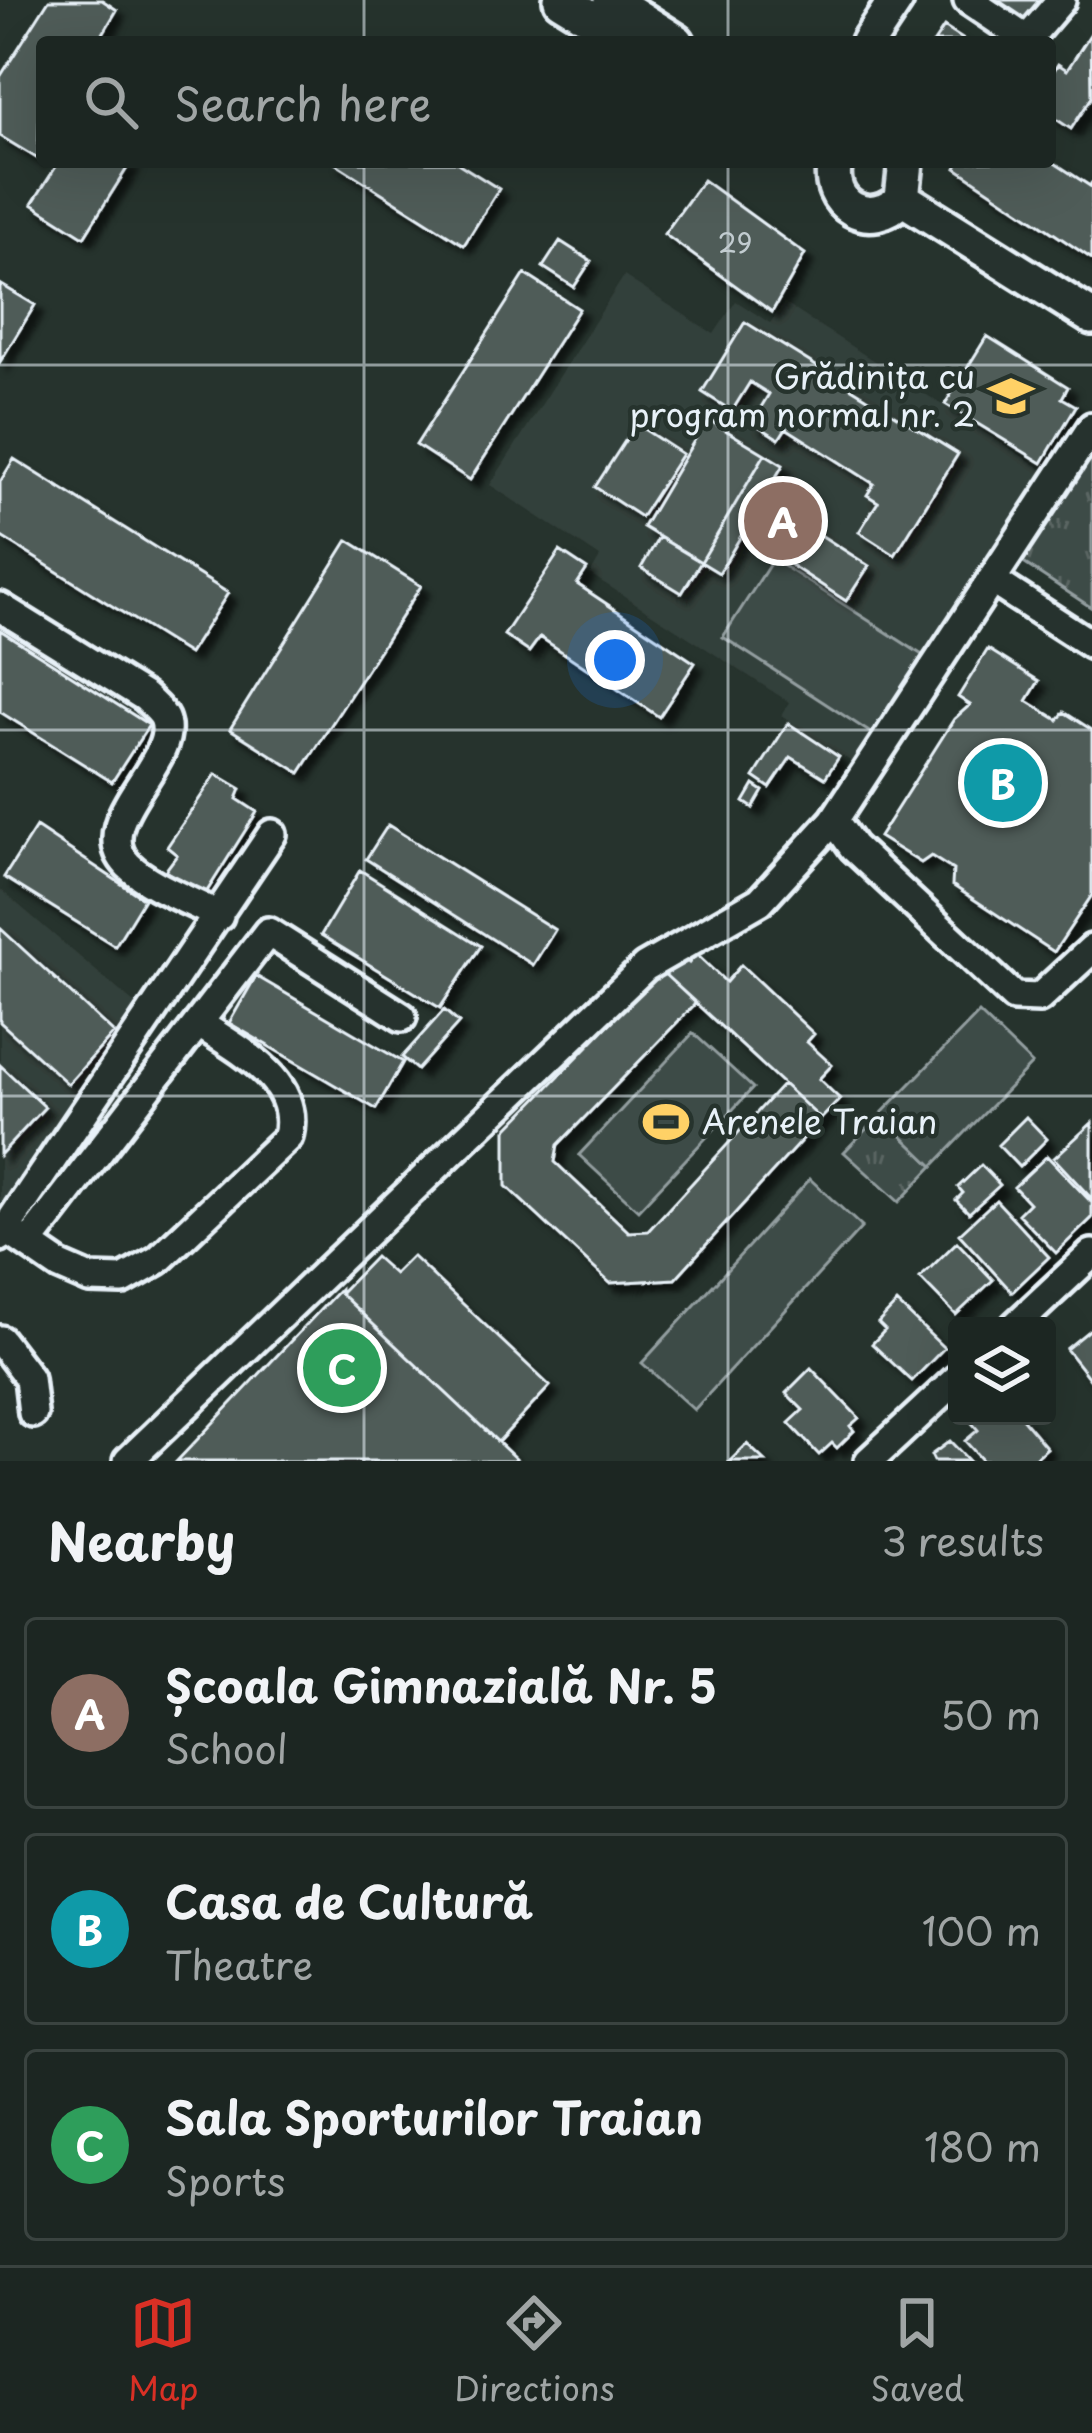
<!DOCTYPE html>
<meta charset="utf-8">
<style>
body{margin:0;font-family:"Playpen Sans",sans-serif;background:#252e2a;color:#f1f3f6}
.controls{position:absolute;right:36px;bottom:36px;display:grid;overflow:hidden;border-radius:12px;box-shadow:0 12px 48px #0002}
.controls button{width:108px;height:108px;display:grid;place-items:center;padding:0;border:0;border-bottom:3px solid #3a4340;background:#1c2622;color:#f1f3f6;font:60px sans-serif}
.you{position:absolute;left:615px;top:660px;width:42px;height:42px;margin:-30px;border:9px solid #fff;border-radius:50%;background:#1a73e8;box-shadow:0 0 0 18px #1a73e833}
.badge{display:grid;place-items:center;width:78px;height:78px;border-radius:50%;background:#d93025;color:#fff;font-size:39px;font-weight:700}
.pin{position:absolute;translate:-50% -50%;border:6px solid #fff;box-shadow:0 3px 12px #0006}
.list{margin:0;padding:0;list-style:none}
h2{display:flex;justify-content:space-between;align-items:center;height:156px;margin:0;padding:0 48px;font-size:51px}
h2 small{font-size:39px;font-weight:400;color:#a0a5a5}
.list li{display:grid;grid-template-columns:78px 1fr auto;gap:36px;align-items:center;box-sizing:border-box;height:192px;margin:0 24px 24px;padding:0 24px;border:3px solid #3a4340;border-radius:12px}
.list b{display:block;font-size:45px;white-space:nowrap}
.list p{margin:0;font-size:39px;white-space:nowrap;color:#a0a5a5}
.list em{font-size:39px;font-style:normal;color:#a0a5a5}
.icon{flex:none;width:66px;height:66px;fill:none;stroke:currentColor;stroke-width:2;stroke-linecap:round;stroke-linejoin:round}
.map{position:relative;flex:none;width:1092px;height:1461px;overflow:hidden}
.search{position:absolute;background:#1c2622;box-shadow:0 12px 48px #0002;left:36px;right:36px;top:36px;height:132px;display:flex;align-items:center;gap:30px;box-sizing:border-box;padding:0 42px;border-radius:12px;color:#a0a5a5;font-size:45px}
.sheet{height:804px;background:#1c2622}
nav{display:flex;justify-content:space-around;align-items:center;box-sizing:border-box;height:168px;border-top:3px solid #3a4340;background:#1c2622;font-size:33px;color:#a0a5a5}
nav a{display:grid;justify-items:center;gap:6px}
nav .on{color:#d93025}
.map>svg:first-child{display:block}
</style>
<div class="map">
<svg width="1092" height="1461" viewBox="0 0 1092 1461">
<defs>
<pattern id="grass-tufts" width="24" height="20" patternUnits="userSpaceOnUse" patternTransform="scale(3)"><rect width="24" height="20" fill="#3e4b47"/><path d="M3 7l-1-3M5 7V3M7 7l1-3M15 17l-1-3M17 17v-4M19 17l1-3" fill="none" stroke="#5a6562"/></pattern>
<filter id="shadow"><feDropShadow dx="8" dy="8" stdDeviation="3" flood-color="#0009"/></filter>
</defs>
<rect width="100%" height="100%" fill="#26332d"/>
<filter id="ink" filterUnits="userSpaceOnUse"><feTurbulence type="fractalNoise" baseFrequency=".00833" numOctaves="2"/><feDisplacementMap in="SourceGraphic" scale="24" xChannelSelector="R" yChannelSelector="G"/><feConvolveMatrix kernelMatrix="1 2 1 2 8 2 1 2 1" color-interpolation-filters="sRGB"/></filter>
<g filter="url(#ink)">
<path fill="#333f3a" d="M624 276 714 334 736 301 770 323 784 303 1051 475 861 768 781 716 789 702 590 574 600 557 490 485Z
M0 889 141 1009 0 1210Z"/>
<path fill="url(#grass-tufts)" stroke="#939ea0" stroke-width="3" d="M1092 446V608L1019 560Z
M880 1115 933 1166 899 1202 844 1152Z"/>
<path fill="#3e4b47" stroke="#939ea0" stroke-width="3" d="M773 559 930 660 880 739 723 637Z
M979 1013 1032 1064 933 1166 880 1115Z
M693 1033 753 1088 638 1210 579 1155Z
M810 1179 862 1227 694 1410 642 1363Z"/>
<path fill="#505c59" stroke="#e8f1f8" stroke-width="3" filter="url(#shadow)" d="M49 0H102L117 10 98 42H42L38 159 0 136V77Z
M992 0H1040L1025 22Z
M944 27 967 42H934Z
M1091 33 1092 97 1071 129 1050 115V77L1058 64 1067 70Z
M1050 160 1090 186 1092 182V259L956 168 959 162Z
M59 162H131L84 237 32 204Z
M333 162H456L499 189 464 245Z
M703 180 805 254 772 312 664 234Z
M560 241 591 261 574 287 543 267Z
M525 274 579 309 470 480 416 445Z
M0 284 35 305 0 362Z
M745 322 958 454 895 555 859 532 878 502 867 495 874 484 786 428 779 439 752 422 769 394 750 382 732 411 702 392Z
M987 336 1068 387 1062 398 1076 406 1042 463 945 404Z
M707 419 765 454 701 562 643 527Z
M636 424 682 454 641 517 595 487Z
M765 454 783 465 719 573 701 562Z
M14 459 228 593 189 654 0 536V482Z
M805 525 869 566 846 601 783 560Z
M659 537 701 562 682 593 641 568Z
M348 540 421 586 300 773 230 729Z
M560 551 587 569 577 584 695 663 659 717 540 637 529 652 504 635Z
M0 630 149 725 112 782 0 712Z
M988 649 1039 681 1027 701 1058 720 1064 712 1092 730V895L1054 952 952 885 953 870 931 856 921 863 879 837 954 719 970 705 958 697Z
M788 723 839 757 825 778 791 757 770 788 754 777Z
M216 774 241 789 237 799 257 812 204 896 165 871 177 855 167 847Z
M754 785 763 791 753 808 744 802Z
M388 825 555 930 533 965 366 859Z
M36 827 144 899 115 946 4 877Z
M360 870 481 946 440 1008 321 935Z
M0 928 114 1033 68 1084 0 1022Z
M678 953 689 963 696 954 726 982 741 965 814 1034 807 1042 832 1065 819 1079 840 1099 821 1119 661 971Z
M661 971 696 1003 558 1145 555 1162 629 1232 648 1231 783 1084 821 1119 675 1279 610 1283 506 1186V1130Z
M256 976 403 1062 376 1109 229 1023Z
M444 1010 459 1023 417 1070 402 1057Z
M0 1065 45 1107 0 1155Z
M1026 1117 1047 1139 1019 1167 998 1145Z
M1092 1123V1199L1054 1158Z
M1047 1156 1092 1203V1218L1056 1253 1018 1214 1029 1203 1014 1187Z
M981 1165 1000 1185 969 1213 956 1200 963 1193 958 1187Z
M996 1200 1049 1257 1012 1292 959 1234Z
M957 1242 993 1280 956 1315 920 1278Z
M412 1256 550 1386 498 1442 340 1293 375 1257 394 1274Z
M340 1289V1293L518 1461H177Z
M897 1303 944 1348 912 1381 872 1344 885 1330 878 1323Z
M1092 1328V1382L1066 1349Z
M811 1368 859 1418 850 1426 854 1431 837 1448 832 1443 819 1455 789 1423 803 1410 786 1393Z
M978 1416H1020L1047 1448 1032 1461H983L965 1441 978 1430 971 1422Z
M950 1441 969 1461H934L931 1455Z
M747 1444 765 1461H730Z"/>
<g fill="none" stroke-linecap="round" stroke-linejoin="round">
<g stroke="#e8f1f8" stroke-width="36">
<path id="minor" d="M968 0 1020 35H1031L1061 0
M1092 427 834 820 853 847 1014 997 1039 998 1092 949
M993 581 1092 645
M0 607 145 697C151 703 161 711 164 718 182 760 85 821 128 865 150 887 192 901 219 916
M6 1229 60 1266 90 1279 123 1280 158 1260 288 1137C301 1080 241 1052 200 1024
M0 1237 272 834
M28 1244 268 932 402 1017
M1015 1326 1092 1254
M0 1340 29 1378 33 1413
M128 1461 645 967 760 901 834 820
M869 1461 957 1379"/>
</g>
<g stroke="#e8f1f8" stroke-width="42">
<path id="major" d="M561 0 629 42
M611 0 677 42
M868 42 896 0
M835 162C824 205 871 232 902 198L906 162
M902 198 1092 317"/>
</g>
<use href="#minor" stroke="#26332d" stroke-width="27"/>
<use href="#major" stroke="#26332d" stroke-width="33"/>
</g>
</g>
<path fill="none" stroke="#e8f1f8" stroke-width="3" stroke-opacity="0.55" d="M364 0V42M728 0V42M364 162V1461M728 162V1461M0 365H1092M0 730H1092M0 1096H1092"/>
<defs>
<g id="school-bare" transform="scale(3.6)"><path d="M0-5L7-2L0 1L-7-2ZM-4 1L0 2.5L4 1V4Q0 6-4 4Z" fill="#ffd166" stroke="#26332d" stroke-width="2.5" paint-order="stroke"/></g>
<g id="stadium-bare" transform="scale(3.6)"><path d="M0-5a6.5 5 0 1 0 0 10a6.5 5 0 1 0 0-10ZM-3.5-1.8h7v3.6h-7Z" fill="#ffd166" stroke="#26332d" stroke-width="2.5" paint-order="stroke"/></g>
</defs>
<g fill-rule="evenodd">
<use href="#school-bare" x="1011" y="396"/>
<use href="#stadium-bare" x="666" y="1122"/>
</g>
<g text-anchor="middle" stroke-width="9" stroke-linejoin="round" paint-order="stroke">
<g font-size="27" fill="#c2ccd0">
<text x="735" y="253">29</text>
</g>
<g font-size="33" fill="#e8f1f8" stroke="#26332d" text-anchor="end">
<text x="975" y="389">Grădinița cu<tspan x="975" dy="38">program normal nr. 2</tspan></text>
<text x="702" y="1134" text-anchor="start">Arenele Traian</text>
</g>
</g>
</svg>
<div class="controls">
<button><svg class="icon" aria-label="layers" viewBox="0 0 24 24"><path d="M12 4l9 5-9 5-9-5zM3 14l9 5 9-5"/></svg></button>
</div>
<div class="you"></div>
<div class="pin badge" style="left:783px;top:521px;background:#8d6e63">A</div>
<div class="pin badge" style="left:1003px;top:783px;background:#0f9aa8">B</div>
<div class="pin badge" style="left:342px;top:1368px;background:#2e9e5b">C</div>
<div class="search"><svg class="icon" aria-label="search" viewBox="0 0 24 24"><circle cx="10" cy="10" r="6"/><path d="M15 15l6 6"/></svg>Search here</div>
</div>
<section class="sheet">
<h2>Nearby<small>3 results</small></h2>
<ul class="list">
<li><span class="badge" style="background:#8d6e63">A</span><div><b>Școala Gimnazială Nr. 5</b><p>School</p></div><em>50 m</em></li>
<li><span class="badge" style="background:#0f9aa8">B</span><div><b>Casa de Cultură</b><p>Theatre</p></div><em>100 m</em></li>
<li><span class="badge" style="background:#2e9e5b">C</span><div><b>Sala Sporturilor Traian</b><p>Sports</p></div><em>180 m</em></li>
</ul>
</section>
<nav>
<a class="on"><svg class="icon" aria-label="map" viewBox="0 0 24 24"><path d="M3 6l6-2 6 2 6-2v14l-6 2-6-2-6 2zM9 4v14M15 6v14"/></svg>Map</a>
<a><svg class="icon" aria-label="directions" viewBox="0 0 24 24"><path d="M12 3l9 9-9 9-9-9zM9 14v-3h6M13 9l2 2-2 2"/></svg>Directions</a>
<a><svg class="icon" aria-label="saved" viewBox="0 0 24 24"><path d="M7 4h10v16l-5-4-5 4z"/></svg>Saved</a>
</nav>
